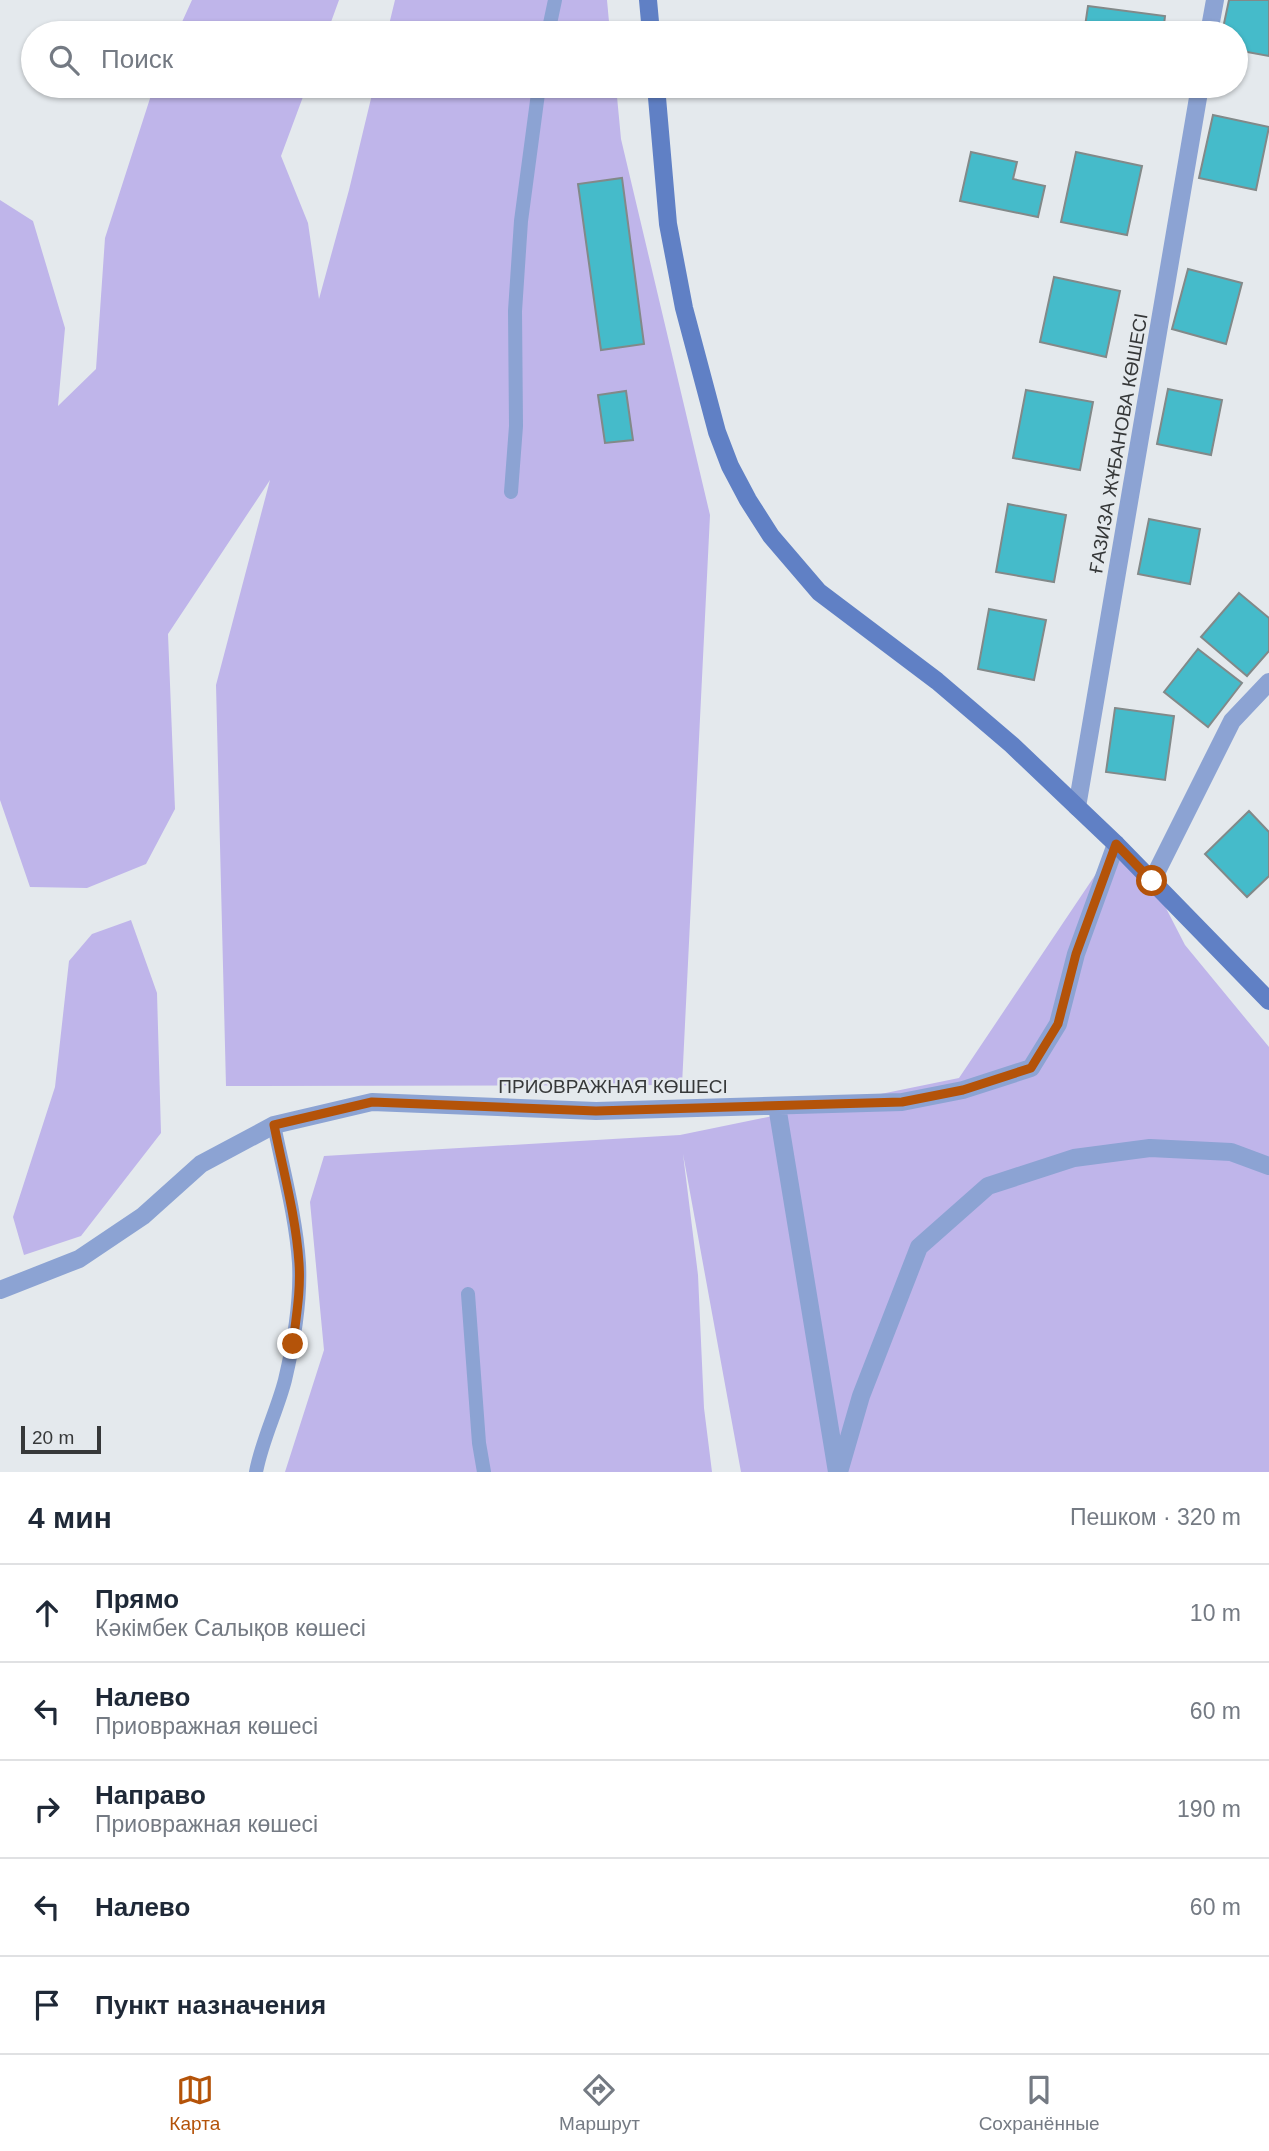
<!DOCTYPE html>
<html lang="ru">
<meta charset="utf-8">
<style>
body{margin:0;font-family:Arial,sans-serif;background:#f6f6f7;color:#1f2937}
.scale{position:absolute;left:21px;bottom:18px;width:80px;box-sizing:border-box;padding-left:7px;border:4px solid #363839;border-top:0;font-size:19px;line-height:24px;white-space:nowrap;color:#363839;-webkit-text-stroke:5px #e4e9ed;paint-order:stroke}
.stop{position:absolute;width:21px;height:21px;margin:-16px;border:5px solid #b45309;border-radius:50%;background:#fff}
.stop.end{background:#b45309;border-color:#fff;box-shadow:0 2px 7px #0008}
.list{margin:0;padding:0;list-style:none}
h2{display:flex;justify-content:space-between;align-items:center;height:91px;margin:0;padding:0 28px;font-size:30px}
h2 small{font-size:23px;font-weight:400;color:#747a83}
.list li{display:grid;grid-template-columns:46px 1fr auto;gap:21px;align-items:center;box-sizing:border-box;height:98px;padding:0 28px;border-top:2px solid #e0e1e3}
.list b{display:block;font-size:26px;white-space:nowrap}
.list p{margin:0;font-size:23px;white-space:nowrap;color:#747a83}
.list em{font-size:23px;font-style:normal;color:#747a83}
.icon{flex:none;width:38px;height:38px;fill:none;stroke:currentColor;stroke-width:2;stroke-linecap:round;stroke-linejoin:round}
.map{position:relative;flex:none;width:1269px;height:1472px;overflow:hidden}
.search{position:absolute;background:#fff;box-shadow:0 2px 5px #0004;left:21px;right:21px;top:21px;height:77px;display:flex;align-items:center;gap:18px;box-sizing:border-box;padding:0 24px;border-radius:38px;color:#747a83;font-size:26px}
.sheet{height:581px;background:#fff}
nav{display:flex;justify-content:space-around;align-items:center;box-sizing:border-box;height:98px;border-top:2px solid #e0e1e3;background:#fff;font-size:19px;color:#747a83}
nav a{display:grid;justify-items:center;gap:4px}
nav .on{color:#b45309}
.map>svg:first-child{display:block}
</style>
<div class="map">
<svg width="1269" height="1472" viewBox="0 0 1269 1472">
<rect width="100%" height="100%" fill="#e4e9ed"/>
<path fill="#bfb5ea" d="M192 0H339L327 33H177Z
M395 0H607L610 33H387Z
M154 86H307L281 156 308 223 319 299 349 190 374 86H616L621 139 710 515 682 1085 226 1086 216 685 270 480 168 634 175 809 146 864 87 888 30 887 0 800V200L33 221 65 328 58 406 96 369 105 238Z
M1116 844 1152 881 1185 945 1269 1047V1472H741L683 1154 698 1275 704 1408 712 1472H285L324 1350 310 1202 324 1156 680 1135 959 1078Z
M131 920 157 993 161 1133 81 1236 24 1255 13 1217 55 1087 69 961 92 934Z"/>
<path fill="#45bbca" stroke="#828989" stroke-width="2" d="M1229 0H1269V56L1236 50V33H1222Z
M1088 6 1165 16 1163 33H1084Z
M1213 115 1269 127 1256 190 1199 178Z
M971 152 1017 162 1013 179 1045 186 1038 217 960 201Z
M1076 152 1142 166 1127 235 1061 222Z
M622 178 644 344 601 350 578 184Z
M1188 269 1242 283 1226 344 1172 329Z
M1054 277 1120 291 1106 357 1040 342Z
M1168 389 1222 400 1211 455 1157 444Z
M1026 390 1093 402 1080 470 1013 458Z
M626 391 633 440 605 443 598 395Z
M1008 504 1066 515 1054 582 996 572Z
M1149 519 1200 529 1190 584 1138 574Z
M1239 593 1269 618V651L1247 676 1201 637Z
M989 609 1046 620 1034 680 978 669Z
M1198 649 1242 683 1208 727 1164 692Z
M1115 708 1174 716 1165 780 1106 772Z
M1249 811 1269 832V876L1247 897 1205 854Z"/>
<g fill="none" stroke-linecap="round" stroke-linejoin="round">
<path stroke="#8ca3d3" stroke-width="14" d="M548 33 555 0
M511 492 516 426 515 311 521 221 539 86
M468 1294 479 1443 484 1472
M256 1472C262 1440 277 1411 285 1380 294 1342 301 1302 299 1263 296 1217 283 1170 274 1125"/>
<path stroke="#8ca3d3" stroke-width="18" d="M1209 33 1215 0
M1077 807 1200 86
M1152 881 1232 721 1269 682
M777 1106 837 1472
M0 1290 79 1259 143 1216 201 1164 274 1125 372 1102 596 1111 902 1102 963 1090 1031 1068 1058 1024 1076 954 1116 844
M839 1472 861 1396 919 1247 988 1186 1074 1158 1150 1148 1231 1152 1269 1166"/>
<path stroke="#6080c5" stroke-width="18" d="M648 0 651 33
M656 86 668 224 684 308 717 432 730 466 748 500 771 536 819 592 937 681 1012 745 1116 844 1269 1001"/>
</g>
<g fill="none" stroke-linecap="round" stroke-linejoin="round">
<path stroke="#b45309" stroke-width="9" d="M293 1344C296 1317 301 1290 299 1263 296 1217 283 1170 274 1125L372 1102 596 1111 902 1102 963 1090 1031 1068 1058 1024 1076 954 1116 844 1152 881"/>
</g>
<g text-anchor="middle" stroke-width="5" stroke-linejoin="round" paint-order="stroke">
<g font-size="19" fill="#363839" stroke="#e4e9ed">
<text transform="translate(1118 443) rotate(-80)" y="7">ҒАЗИЗА ЖҰБАНОВА КӨШЕСІ</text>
<text x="613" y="1093">ПРИОВРАЖНАЯ КӨШЕСІ</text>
</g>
</g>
</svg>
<div class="scale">20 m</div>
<div class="stop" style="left:1152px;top:881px"></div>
<div class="stop end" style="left:293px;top:1344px"></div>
<div class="search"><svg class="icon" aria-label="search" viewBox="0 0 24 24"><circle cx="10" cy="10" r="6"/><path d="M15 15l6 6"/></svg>Поиск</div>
</div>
<section class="sheet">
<h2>4 мин<small>Пешком · 320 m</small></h2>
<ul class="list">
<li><svg class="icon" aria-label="ahead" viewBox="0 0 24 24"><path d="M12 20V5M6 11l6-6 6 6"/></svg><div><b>Прямо</b><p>Кәкімбек Салықов көшесі</p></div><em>10 m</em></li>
<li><svg class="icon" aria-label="left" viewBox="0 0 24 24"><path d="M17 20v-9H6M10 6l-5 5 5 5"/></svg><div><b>Налево</b><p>Приовражная көшесі</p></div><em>60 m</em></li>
<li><svg class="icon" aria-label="right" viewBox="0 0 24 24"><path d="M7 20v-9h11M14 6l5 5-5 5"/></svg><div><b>Направо</b><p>Приовражная көшесі</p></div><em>190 m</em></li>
<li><svg class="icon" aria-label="left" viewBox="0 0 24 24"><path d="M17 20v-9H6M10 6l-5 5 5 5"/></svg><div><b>Налево</b></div><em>60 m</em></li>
<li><svg class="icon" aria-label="arrive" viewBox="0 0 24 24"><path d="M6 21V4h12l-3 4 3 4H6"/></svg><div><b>Пункт назначения</b></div></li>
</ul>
</section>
<nav>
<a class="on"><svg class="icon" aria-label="map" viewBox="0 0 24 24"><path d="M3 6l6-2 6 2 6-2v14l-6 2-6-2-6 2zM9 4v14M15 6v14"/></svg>Карта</a>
<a><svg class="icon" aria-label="directions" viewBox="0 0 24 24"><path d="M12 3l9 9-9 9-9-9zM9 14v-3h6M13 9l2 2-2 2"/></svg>Маршрут</a>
<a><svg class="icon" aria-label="saved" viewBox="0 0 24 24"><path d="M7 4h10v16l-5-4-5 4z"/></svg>Сохранённые</a>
</nav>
